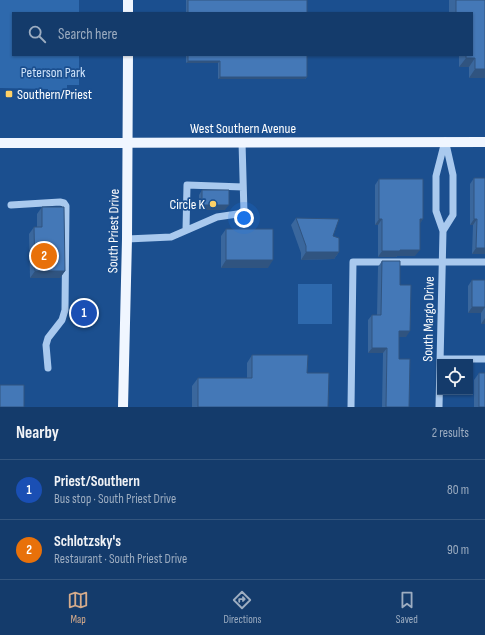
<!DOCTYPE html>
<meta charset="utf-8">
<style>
body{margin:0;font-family:"Sofia Sans Condensed",sans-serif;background:#214673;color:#f1f3f6}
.controls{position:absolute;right:12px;bottom:12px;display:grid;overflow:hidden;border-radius:0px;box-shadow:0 1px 3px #0004}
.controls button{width:36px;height:36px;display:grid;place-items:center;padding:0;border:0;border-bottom:1px solid #33557e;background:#143b6b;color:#f1f3f6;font:20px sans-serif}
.you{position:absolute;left:244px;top:218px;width:14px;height:14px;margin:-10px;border:3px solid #fff;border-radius:50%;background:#1a73e8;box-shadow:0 0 0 6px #1a73e833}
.badge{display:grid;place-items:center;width:26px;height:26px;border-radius:50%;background:#d6ab8b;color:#fff;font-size:13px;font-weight:700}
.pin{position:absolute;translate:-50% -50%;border:2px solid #fff;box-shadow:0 1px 4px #0006}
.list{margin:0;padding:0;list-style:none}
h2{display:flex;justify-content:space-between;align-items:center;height:52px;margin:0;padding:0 16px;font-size:17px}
h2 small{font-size:13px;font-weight:400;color:#9dadc1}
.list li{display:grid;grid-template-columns:26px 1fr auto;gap:12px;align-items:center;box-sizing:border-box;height:60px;padding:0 16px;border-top:1px solid #33557e}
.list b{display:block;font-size:15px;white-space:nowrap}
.list p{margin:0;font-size:13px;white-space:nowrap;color:#9dadc1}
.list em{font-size:13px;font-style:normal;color:#9dadc1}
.icon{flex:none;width:22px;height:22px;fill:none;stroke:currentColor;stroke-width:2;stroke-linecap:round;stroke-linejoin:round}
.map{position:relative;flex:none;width:485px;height:407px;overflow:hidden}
.search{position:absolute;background:#143b6b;box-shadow:0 1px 3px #0004;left:12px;right:12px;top:12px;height:44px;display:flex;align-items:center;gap:10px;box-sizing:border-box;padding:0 14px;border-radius:0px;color:#9dadc1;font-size:15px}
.sheet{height:172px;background:#143b6b}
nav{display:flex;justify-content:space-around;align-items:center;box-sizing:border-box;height:56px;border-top:1px solid #33557e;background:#143b6b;font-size:11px;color:#9dadc1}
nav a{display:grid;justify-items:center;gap:2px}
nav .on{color:#d6ab8b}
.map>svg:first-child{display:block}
</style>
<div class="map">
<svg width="485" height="407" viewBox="0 0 485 407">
<rect width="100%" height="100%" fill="#1b4f8f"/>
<path fill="#2e69ad" d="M0 0H79V13H13V55H79V85H67V94H48V89L0 88Z
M298 284H332V324H298Z"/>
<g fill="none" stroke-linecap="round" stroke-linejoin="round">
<path stroke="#a9c9ee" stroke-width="7" d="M11 205 60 202 64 203 66 206 65 310 62 320 48 338 46 345 48 368
M186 230 187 185 243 187
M443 231 453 215V175L446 144
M127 239 171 237 217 217 244 213 242 142
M440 359H485
M351 407 353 262H485
M439 407 443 231 436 211V176L445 141"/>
<path stroke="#f0f6ff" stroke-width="10" d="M128 0V13
M0 143 485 142
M123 407 127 239 128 55"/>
</g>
<path fill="#3a679d" d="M186 0H307V13H186Z
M449 0H485V78H469V67H459V55H472V13H449Z
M186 55H307V77L305 79H218V63H186Z
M474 178 485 254H472L473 225H470V184Z
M379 179 423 219 420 223 415 256H397L396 257H378V225H375V185Z
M202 190 225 210H199V195Z
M42 207 65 271 60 278H30L29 234 34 227H37V214Z
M296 218 333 236 339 252 334 259 301 260V253L291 225Z
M226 229 268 268H221V236Z
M382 261 400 285 406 337H399V359L409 407H382L383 353H368V320L372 315H377L378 267Z
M472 280H485V324H481V313H468V286Z
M252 355 307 373 328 407H192V386L198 378H247V363Z
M479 373 485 407H474V380Z"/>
<path fill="#305480" d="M466 58H475L469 67H459Z
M188 61H220L218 63H186Z
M475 69H485V78H469Z
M220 77H307L305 79H218Z
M202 205H229L225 210H199Z
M379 219H382L378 225H375Z
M420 219H423L419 225Z
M474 219H477L473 225H470Z
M476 248H485V254H472Z
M400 250H420L415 256H397L396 257H378L382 251Z
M306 252H339L334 259 301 260Z
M226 260H273L268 268H221Z
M35 271H65L60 278H30Z
M472 307H485L481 313H468Z
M485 318V324H481Z
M399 331H410L406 337H395Z
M372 348H387L383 353H368Z"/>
<path fill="#4478b7" stroke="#305480" d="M188 0H307V13H188Z
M456 0H485V69H475V58H466V55H472V13H456Z
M188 55H307V77H220V61H188Z
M474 178H485V248H476L477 219H474Z
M379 179H423V219H420V250H400V251H382V219H379Z
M202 190H229V205H202Z
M42 207H64L65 271H35L34 227H42Z
M296 218 339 219 333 236 339 238V252H306V246Z
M226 229H273V260H226Z
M382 261H400V285H411L410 331H399V359H410L409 407H386L387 348H372V315H381Z
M472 280H485V307H472Z
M252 355H308L307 373H329L328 407H198V378H252Z
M479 373H485V407H479Z
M0 385H24V407H0Z"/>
<g fill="#ffd166" stroke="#1b4f8f" stroke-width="1.5">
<rect x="5" y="90" width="8" height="8" rx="2"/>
<circle cx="213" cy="204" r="4"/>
</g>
<g text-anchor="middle" stroke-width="3.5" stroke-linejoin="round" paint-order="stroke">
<g font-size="14" fill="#cfe3fa" stroke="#1b4f8f">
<text x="53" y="77">Peterson Park</text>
</g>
<g font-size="14" fill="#fff" stroke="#1b4f8f" text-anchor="start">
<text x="17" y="99">Southern/Priest</text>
<text x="205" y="209" text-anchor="end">Circle K</text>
</g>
<g font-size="14" fill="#fff" stroke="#1b4f8f">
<text x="243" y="133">West Southern Avenue</text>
<text transform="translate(113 231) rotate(-89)" y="5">South Priest Drive</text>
<text transform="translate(428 319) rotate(-89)" y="5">South Margo Drive</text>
</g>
</g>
</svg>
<div class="controls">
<button><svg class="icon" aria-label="locate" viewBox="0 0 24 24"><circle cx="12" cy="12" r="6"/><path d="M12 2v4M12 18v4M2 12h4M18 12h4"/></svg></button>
</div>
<div class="you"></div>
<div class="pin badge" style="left:84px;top:313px;background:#1a4fb4">1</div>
<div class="pin badge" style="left:44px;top:256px;background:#e8710a">2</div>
<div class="search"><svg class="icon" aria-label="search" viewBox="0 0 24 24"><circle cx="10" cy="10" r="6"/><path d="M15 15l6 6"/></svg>Search here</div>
</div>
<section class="sheet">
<h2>Nearby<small>2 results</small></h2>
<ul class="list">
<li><span class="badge" style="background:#1a4fb4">1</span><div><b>Priest/Southern</b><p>Bus stop · South Priest Drive</p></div><em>80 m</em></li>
<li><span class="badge" style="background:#e8710a">2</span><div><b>Schlotzsky's</b><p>Restaurant · South Priest Drive</p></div><em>90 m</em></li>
</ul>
</section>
<nav>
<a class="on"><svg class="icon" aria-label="map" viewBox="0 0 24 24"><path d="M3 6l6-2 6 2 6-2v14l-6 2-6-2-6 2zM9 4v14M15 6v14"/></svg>Map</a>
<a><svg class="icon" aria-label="directions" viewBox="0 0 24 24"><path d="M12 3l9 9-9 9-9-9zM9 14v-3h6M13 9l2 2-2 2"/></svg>Directions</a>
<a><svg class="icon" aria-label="saved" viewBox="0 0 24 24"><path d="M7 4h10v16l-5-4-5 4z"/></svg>Saved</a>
</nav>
